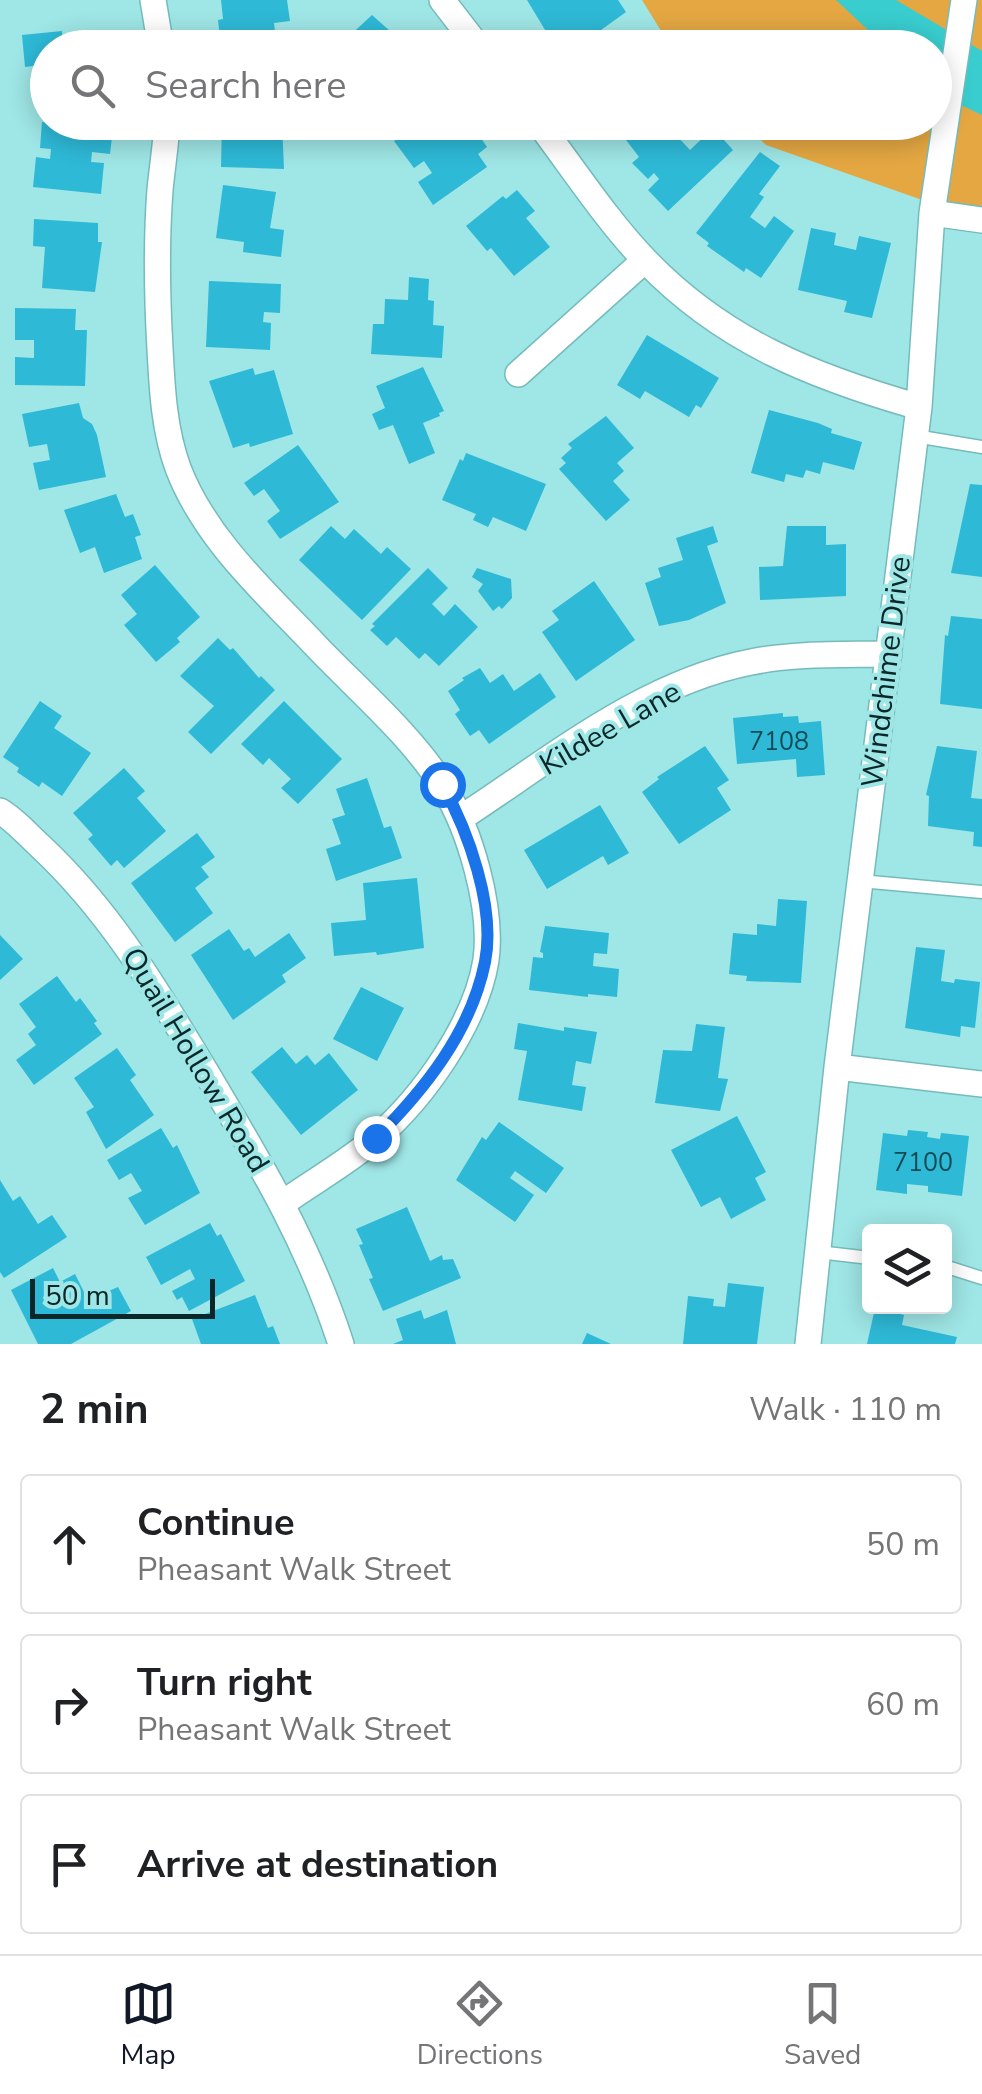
<!DOCTYPE html>
<meta charset="utf-8">
<style>
body{margin:0;font-family:"Nunito Sans",sans-serif;background:#f6f6f6;color:#202124}
.controls{position:absolute;right:30px;bottom:30px;display:grid;overflow:hidden;border-radius:10px;box-shadow:0 5px 25px #0003}
.controls button{width:90px;height:90px;display:grid;place-items:center;padding:0;border:0;border-bottom:2px solid #e0e0e0;background:#fff;color:#202124;font:50px sans-serif}
.scale{position:absolute;left:30px;bottom:25px;width:185px;box-sizing:border-box;padding-left:10px;border:5px solid #0a2829;border-top:0;font-size:28px;line-height:35px;white-space:nowrap;color:#0a2829;-webkit-text-stroke:8px #9fe6e6;paint-order:stroke}
.stop{position:absolute;width:30px;height:30px;margin:-22px;border:8px solid #1a73e8;border-radius:50%;background:#fff}
.stop.end{background:#1a73e8;border-color:#fff;box-shadow:0 2px 10px #0008}
.list{margin:0;padding:0;list-style:none}
h2{display:flex;justify-content:space-between;align-items:center;height:130px;margin:0;padding:0 40px;font-size:42px}
h2 small{font-size:32px;font-weight:400;color:#757577}
.list li{display:grid;grid-template-columns:65px 1fr auto;gap:30px;align-items:center;box-sizing:border-box;height:140px;margin:0 20px 20px;padding:0 20px;border:2px solid #e0e0e0;border-radius:10px}
.list b{display:block;font-size:38px;white-space:nowrap}
.list p{margin:0;font-size:32px;white-space:nowrap;color:#757577}
.list em{font-size:32px;font-style:normal;color:#757577}
.icon{flex:none;width:55px;height:55px;fill:none;stroke:currentColor;stroke-width:2;stroke-linecap:round;stroke-linejoin:round}
.map{position:relative;flex:none;width:982px;height:1344px;overflow:hidden}
.search{position:absolute;background:#fff;box-shadow:0 5px 25px #0003;left:30px;right:30px;top:30px;height:110px;display:flex;align-items:center;gap:25px;box-sizing:border-box;padding:0 35px;border-radius:55px;color:#757577;font-size:38px}
.sheet{height:610px;background:#fff}
nav{display:flex;justify-content:space-around;align-items:center;box-sizing:border-box;height:140px;border-top:2px solid #e0e0e0;background:#fff;font-size:28px;color:#757577}
nav a{display:grid;justify-items:center;gap:5px}
nav .on{color:#111827}
.map>svg:first-child{display:block}
</style>
<div class="map">
<svg width="982" height="1344" viewBox="0 0 982 1344">
<rect width="100%" height="100%" fill="#9fe6e6"/>
<path fill="#e4a742" d="M642 0H982V221L766 145 743 123 934 122V48L671 47Z"/>
<path fill="#39cdcf" d="M836 0H896L982 51V115L948 99 935 89 934 48 886 47Z"/>
<path fill="#2eb9d7" d="M221 0H287L290 21 274 23 277 48H221L218 20 223 19Z
M527 0H618L626 12 576 48H556Z
M372 15 409 48H335L343 42Z
M62 31 63 43 87 41 88 48H48V101H45L41 65 25 67 22 35Z
M42 122 113 129 110 154 92 152 91 162 104 163 101 194 33 187 36 157 50 159 51 149 40 148Z
M222 122H282L284 169 221 167Z
M421 122H470L487 147 478 154 487 167 433 205 418 182 432 173 424 161 414 168 394 141Z
M602 122H639L613 139Z
M655 122H664L690 150 713 128 733 150 668 211 648 190 659 179 654 173 648 179 632 163 639 157 626 140 639 128 644 133Z
M760 152 780 166 759 194 764 197 750 217 765 228 774 216 794 231 761 278 746 268 744 272 707 246 709 243 696 233Z
M223 185 276 192 270 228 284 230 281 257 243 252 244 242 216 238Z
M517 190 535 211 526 218 550 247 514 276 491 248 487 251 466 226 503 196 506 199Z
M34 219 98 223V242H102L95 292 42 288 45 247 33 246Z
M811 228 836 233 834 245 856 250 859 236 891 243 872 318 844 312 847 301 798 290Z
M409 277 429 279 428 300 434 301 433 325 444 326 442 358 371 354 373 324H384L385 299 408 300Z
M209 281 281 284 280 313 264 312 263 322 271 323 270 350 206 347Z
M15 308 76 309 75 330H87L85 386 15 385V357L34 358V340H15Z
M647 335 719 378 701 408 696 405 689 417 645 391 640 399 617 385Z
M423 367 444 411 439 413 440 416 423 423 435 453 409 464 393 425 379 430 372 414 385 408 376 386Z
M253 368 255 375 274 370 293 434 250 447 249 443 233 448 209 381Z
M79 403 83 418 92 424 97 435 106 477 39 490 33 463 50 460 47 444 29 447 22 414Z
M769 410 818 423 832 429 831 433 862 442 854 470 823 462 820 474 806 470 803 478 786 474 784 482 751 473Z
M606 416 634 448 617 463 624 471 613 481 630 500 606 521 559 469 566 463 561 458 572 448 568 444Z
M298 445 339 502 280 539 267 521 280 511 264 489 254 496 244 483Z
M466 453 546 484 526 531 493 517 488 527 473 520 476 514 442 500 460 459 463 461Z
M970 484 982 485V577L951 573Z
M116 494 125 517 133 514 141 535 135 537 142 559 104 573 95 547 80 553 64 510Z
M331 526 345 539 354 529 381 554 387 547 411 569 362 620 299 560Z
M713 526 718 542 707 546 726 603 689 620 659 626 645 583 661 577 658 568 683 560 676 538Z
M787 526H826V545L846 544V596L760 600 759 567 783 566Z
M155 565 200 617 177 638 180 642 156 662 124 625 137 614 121 595Z
M428 568 448 588 432 604 444 616 455 604 478 627 439 666 425 653 419 659 396 637 387 646 370 630 375 626 372 624Z
M477 568 511 579 512 598 502 609 499 606 493 611 478 591 483 584 472 577Z
M594 581 635 640 576 681 542 632 559 620 552 611Z
M951 616 982 619V709L940 704 945 635 948 636Z
M218 638 230 650 233 648 259 678 261 676 275 690 211 754 188 732 214 706 180 676Z
M480 668 490 683 503 674 514 691 540 673 556 697 489 744 479 730 470 736 455 714 460 710 448 691 464 680 462 678Z
M40 701 62 716 54 728 91 753 62 796 42 782 39 787 17 772 19 768 3 757Z
M284 701 342 759 298 804 281 788 291 779 269 758 263 765 241 744Z
M783 713V717L798 716 799 723 821 721 825 775 797 777 796 759 737 764 733 718Z
M705 746 729 780 717 788 731 810 679 844 642 792 659 779 657 777Z
M937 746 977 751 971 798 982 799V847L973 846 974 832 928 826 929 796 926 795Z
M124 768 145 791 137 798 166 831 124 868 117 860 111 866 88 839 93 835 73 813Z
M367 778 384 828 391 826 402 858 336 881 326 849 341 844 332 819 345 815 336 789Z
M600 805 629 853 608 865 603 856 547 889 524 850Z
M197 833 215 857 201 867 209 877 195 888 213 913 175 942 131 883Z
M417 878 424 948 377 955 376 952 334 956 331 923 366 920 363 883Z
M778 899 807 901 801 983 746 981 747 976 729 974 733 933 757 935V924L776 926Z
M545 926 609 933 607 954 594 953 593 966 619 969 617 997 588 994V997L529 990 533 957 543 958V953L540 952Z
M229 929 244 951 249 948 255 957 289 933 306 958 282 975 286 982 233 1020 191 955Z
M0 935 23 959 0 980Z
M916 947 945 950 941 981 954 983 955 979 980 982 975 1028 961 1026 960 1037 905 1028Z
M57 976 76 1002 80 998 97 1021 94 1023 102 1034 34 1085 16 1060 36 1045 28 1034 36 1027 19 1004Z
M361 987 404 1008 377 1061 333 1039Z
M518 1023 564 1031V1027L597 1032 591 1064 576 1061 572 1085 586 1087 582 1111 518 1100 527 1051 514 1049Z
M696 1024 725 1027 718 1078 728 1079 720 1111 655 1103 663 1050 692 1051Z
M282 1047 296 1064 307 1055 315 1065 329 1053 358 1090 301 1135 251 1072Z
M117 1048 136 1075 130 1080 154 1115 106 1149 86 1112 94 1107 74 1078Z
M737 1116 766 1172 755 1178 766 1200 731 1219 720 1197 701 1207 671 1150Z
M499 1122 564 1168 546 1193 515 1171 510 1178 534 1195 515 1222 456 1180 482 1137 486 1140Z
M161 1128 173 1148 177 1145 200 1193 145 1225 128 1198 142 1191 131 1173 119 1180 107 1160Z
M908 1130 928 1132 927 1137 940 1139 941 1133 969 1136 962 1196 928 1192V1186L907 1184V1194L876 1190 883 1133 907 1136Z
M0 1180 13 1201 20 1196 38 1224 52 1215 67 1237 4 1278 0 1272Z
M407 1207 430 1261 442 1255 443 1260 453 1259 461 1278 383 1311 369 1279 373 1278 359 1245 363 1244 356 1229Z
M210 1223 217 1236 221 1234 245 1281 189 1311 182 1297 177 1300 172 1291 195 1279 190 1269 161 1285 146 1257Z
M53 1268 60 1282 75 1274 88 1300 118 1287 131 1311 71 1344H38L11 1290Z
M728 1283 764 1287 757 1344H683L688 1296 714 1299 713 1306 725 1307Z
M255 1295 268 1328 273 1326 280 1344H201L192 1319Z
M875 1308 904 1315 902 1325 957 1337 955 1344H867Z
M421 1310 424 1319 447 1310 456 1344H393L403 1340 396 1319Z
M587 1333 611 1344H582Z"/>
<g fill="none" stroke-linecap="round" stroke-linejoin="round">
<g stroke="#76bbbc" stroke-width="15">
<path id="lane" d="M915 436 982 447
M860 881 982 892
M818 1252 870 1258
M944 1266 982 1278"/>
</g>
<g stroke="#76bbbc" stroke-width="28">
<path id="street" d="M153 0 161 48
M442 0 479 48
M167 122C166 145 162 168 160 190 156 243 157 296 160 349 162 388 164 430 178 468 205 539 266 593 316 646 357 689 412 736 443 786 470 830 493 908 486 960 476 1023 423 1098 376 1138 348 1162 314 1181 283 1203
M538 122C572 167 608 222 646 261 724 342 814 377 919 407
M932 213 982 220
M518 374 645 260
M0 811C15 820 27 834 40 846 110 911 157 991 206 1072 260 1163 308 1242 341 1344
M461 818C550 760 643 683 751 662 796 653 843 655 889 654
M837 1067 982 1084
M808 1344 837 1067 919 407 932 213 964 0"/>
</g>
<use href="#lane" stroke="#fff" stroke-width="12"/>
<use href="#street" stroke="#fff" stroke-width="25"/>
</g>
<g fill="none" stroke-linecap="round" stroke-linejoin="round">
<path stroke="#1a73e8" stroke-width="12" d="M376 1138C424 1090 471 1032 485 962 496 907 468 831 442 784"/>
</g>
<g text-anchor="middle" stroke-width="8" stroke-linejoin="round" paint-order="stroke">
<g font-size="25" fill="#134c54">
<text x="779" y="750">7108</text>
<text x="923" y="1171">7100</text>
</g>
<g font-size="30" fill="#0a2829" stroke="#9fe6e6">
<text transform="translate(886 672) rotate(-83)" y="10">Windchime Drive</text>
<text transform="translate(610 728) rotate(-30)" y="10">Kildee Lane</text>
<text transform="translate(196 1060) rotate(59)" y="10">Quail Hollow Road</text>
</g>
</g>
</svg>
<div class="controls">
<button><svg class="icon" aria-label="layers" viewBox="0 0 24 24"><path d="M12 4l9 5-9 5-9-5zM3 14l9 5 9-5"/></svg></button>
</div>
<div class="scale">50 m</div>
<div class="stop" style="left:442px;top:784px"></div>
<div class="stop end" style="left:376px;top:1138px"></div>
<div class="search"><svg class="icon" aria-label="search" viewBox="0 0 24 24"><circle cx="10" cy="10" r="6"/><path d="M15 15l6 6"/></svg>Search here</div>
</div>
<section class="sheet">
<h2>2 min<small>Walk · 110 m</small></h2>
<ul class="list">
<li><svg class="icon" aria-label="ahead" viewBox="0 0 24 24"><path d="M12 20V5M6 11l6-6 6 6"/></svg><div><b>Continue</b><p>Pheasant Walk Street</p></div><em>50 m</em></li>
<li><svg class="icon" aria-label="right" viewBox="0 0 24 24"><path d="M7 20v-9h11M14 6l5 5-5 5"/></svg><div><b>Turn right</b><p>Pheasant Walk Street</p></div><em>60 m</em></li>
<li><svg class="icon" aria-label="arrive" viewBox="0 0 24 24"><path d="M6 21V4h12l-3 4 3 4H6"/></svg><div><b>Arrive at destination</b></div></li>
</ul>
</section>
<nav>
<a class="on"><svg class="icon" aria-label="map" viewBox="0 0 24 24"><path d="M3 6l6-2 6 2 6-2v14l-6 2-6-2-6 2zM9 4v14M15 6v14"/></svg>Map</a>
<a><svg class="icon" aria-label="directions" viewBox="0 0 24 24"><path d="M12 3l9 9-9 9-9-9zM9 14v-3h6M13 9l2 2-2 2"/></svg>Directions</a>
<a><svg class="icon" aria-label="saved" viewBox="0 0 24 24"><path d="M7 4h10v16l-5-4-5 4z"/></svg>Saved</a>
</nav>
